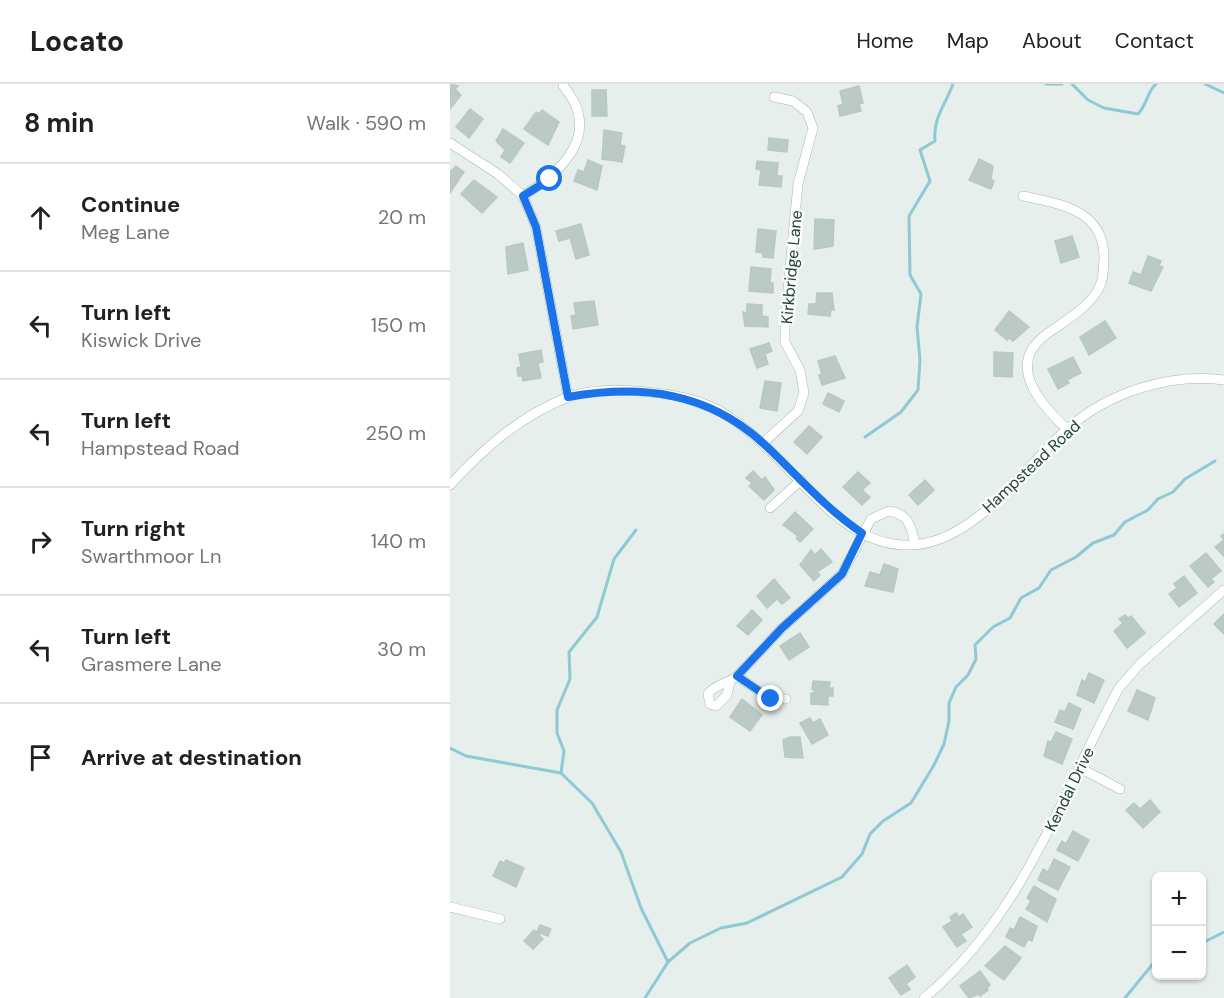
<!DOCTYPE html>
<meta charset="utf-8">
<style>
body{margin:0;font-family:"DM Sans",sans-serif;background:#f6f6f6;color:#202124}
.controls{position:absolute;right:18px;bottom:18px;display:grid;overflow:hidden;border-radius:9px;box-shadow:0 2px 4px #0004}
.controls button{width:54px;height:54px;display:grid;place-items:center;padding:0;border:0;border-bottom:2px solid #e0e0e0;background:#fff;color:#202124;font:30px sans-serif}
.stop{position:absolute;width:18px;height:18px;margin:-14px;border:4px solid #1a73e8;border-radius:50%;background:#fff}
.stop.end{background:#1a73e8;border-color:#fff;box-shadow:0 2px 6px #0008}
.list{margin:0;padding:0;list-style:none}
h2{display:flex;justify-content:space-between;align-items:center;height:78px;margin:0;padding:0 24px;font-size:26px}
h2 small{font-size:20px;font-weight:400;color:#757577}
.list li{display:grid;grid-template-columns:39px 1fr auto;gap:18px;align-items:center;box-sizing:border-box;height:108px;padding:0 24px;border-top:2px solid #e0e0e0}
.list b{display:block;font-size:22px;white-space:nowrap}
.list p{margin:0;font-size:20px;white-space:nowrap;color:#757577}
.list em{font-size:20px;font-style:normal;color:#757577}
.icon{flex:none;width:33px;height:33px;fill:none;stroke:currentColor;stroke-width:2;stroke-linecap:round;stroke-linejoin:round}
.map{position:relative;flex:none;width:774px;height:914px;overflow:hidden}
header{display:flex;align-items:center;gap:36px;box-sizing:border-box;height:84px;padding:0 30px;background:#fff;border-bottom:2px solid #e0e0e0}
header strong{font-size:28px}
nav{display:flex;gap:33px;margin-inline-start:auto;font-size:21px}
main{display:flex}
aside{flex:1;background:#fff}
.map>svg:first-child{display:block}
</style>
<header>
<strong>Locato</strong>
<nav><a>Home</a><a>Map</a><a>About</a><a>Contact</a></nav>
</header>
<main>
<aside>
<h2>8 min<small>Walk · 590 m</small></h2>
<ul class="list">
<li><svg class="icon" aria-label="ahead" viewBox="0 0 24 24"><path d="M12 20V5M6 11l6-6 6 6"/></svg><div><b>Continue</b><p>Meg Lane</p></div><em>20 m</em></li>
<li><svg class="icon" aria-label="left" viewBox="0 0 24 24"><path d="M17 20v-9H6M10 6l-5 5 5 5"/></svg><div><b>Turn left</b><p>Kiswick Drive</p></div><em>150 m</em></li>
<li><svg class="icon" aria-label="left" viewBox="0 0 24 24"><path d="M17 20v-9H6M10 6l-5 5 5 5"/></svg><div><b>Turn left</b><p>Hampstead Road</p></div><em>250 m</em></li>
<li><svg class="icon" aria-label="right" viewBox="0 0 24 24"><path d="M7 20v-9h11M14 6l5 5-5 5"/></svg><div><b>Turn right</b><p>Swarthmoor Ln</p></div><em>140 m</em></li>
<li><svg class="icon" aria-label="left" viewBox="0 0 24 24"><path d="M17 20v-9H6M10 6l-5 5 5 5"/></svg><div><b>Turn left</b><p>Grasmere Lane</p></div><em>30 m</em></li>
<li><svg class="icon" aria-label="arrive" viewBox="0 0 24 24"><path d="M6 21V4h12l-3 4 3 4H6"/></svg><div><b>Arrive at destination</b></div></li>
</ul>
</aside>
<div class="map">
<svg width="774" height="914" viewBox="0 0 774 914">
<rect width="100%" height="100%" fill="#e6efeb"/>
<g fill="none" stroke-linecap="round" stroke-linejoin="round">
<path stroke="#8ec9d4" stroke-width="3" d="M596 0H612
M622 0 638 16 654 24 688 30C697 21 697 8 706 0
M755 0 774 9
M415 353 451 328 468 306 470 276 467 243 471 210 460 191 459 132 480 97 470 66 485 57C483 33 495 22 503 0
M186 446 164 475 147 533 119 568 120 595 107 626V649L114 667 111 689 142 719 171 768 191 824 218 878
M0 664 16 672 111 689
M752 859 774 848
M195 914 218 878 240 859 271 844 297 839 392 793 412 770 420 750 433 737 461 719 484 681 494 660 499 637V619L506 603 518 591 526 575 525 561 543 543 560 534 571 514 589 504 601 486 626 473 643 459 664 451 675 438 698 426 708 415 723 408 735 395 765 377
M675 914 706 876"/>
</g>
<path fill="#bbcac4" stroke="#b8c9c2" stroke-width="1.5" d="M0 0 8 2 5 5 11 11 0 25Z
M409 2 413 19 409 20 411 27 390 32 388 22 393 20 390 7Z
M142 6H156L157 32H142Z
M20 25 33 35 19 54 6 43Z
M92 26 109 38 98 61 74 45 86 28 89 30Z
M53 45 74 59 60 79 51 73 55 66 46 57Z
M154 46 172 49 170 61 175 62 172 78 152 75Z
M319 54 338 56 337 68 318 66Z
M529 75 543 82 541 95 544 97 541 105 519 96Z
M138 76 152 82 147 106 124 97 128 86 134 88Z
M307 77 328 79 327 92H332L331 103 309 101 311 86 306 85Z
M6 82 14 88 0 109V88Z
M24 96 47 113 32 129 11 110Z
M365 135 384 136 383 162 364 165Z
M131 140 139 171 126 175 120 154 109 157 106 147Z
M308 145 326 147 323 174 313 173V169L306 168Z
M622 152 629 173 611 179 605 157Z
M73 159 78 186 58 190 56 163Z
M698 172 711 177 709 182 713 183 701 207 679 199 683 188 691 191Z
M301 183 321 185 320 199H323V209L299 207Z
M367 209H382L384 226 381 225 380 232 358 230 359 220H366Z
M144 217 148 241 123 245 121 232 126 231 124 219Z
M297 220 312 221V232L318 233V243L295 242 293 228 297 229Z
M559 227 579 243 563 257 559 254 557 256 545 246Z
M655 237 666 254 639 271 630 253Z
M319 259 322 267 315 270 318 280 307 284 300 265Z
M91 266 93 278 88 279 91 294 73 297 72 292H68L67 284 71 283 69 270Z
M544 268 563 269 562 293 544 292Z
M385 272 395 294 372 301 369 291 372 290 368 277Z
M623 273 631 289 617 296 619 299 608 305 598 285Z
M315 297 331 299 327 327 310 324Z
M378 309 394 317 389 328 373 320Z
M359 342 372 353 357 370 344 358Z
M303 387 312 396 315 393 324 406 314 416 299 402 302 399 296 394Z
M408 388 420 399 412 406 420 413 412 421 393 403Z
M475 396 484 406 468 421 459 411Z
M345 428 363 445 350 458 346 454 348 452 333 441Z
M774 450V472L765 463 774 456 771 452Z
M371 465 382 478 367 488 370 491 364 497 350 481 361 466 365 471Z
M756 469 771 487 761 495 764 498 758 503 740 482Z
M434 480 448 485 443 508 415 502 420 488 430 491Z
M734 492 747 509 729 523 719 510 727 504 724 500Z
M324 495 340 514 332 520 327 515 317 524 307 512Z
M302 526 312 536 298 551 287 542Z
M774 530V550L764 540Z
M675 531 678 534 681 532 695 549 677 564 664 547 673 539 669 535Z
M350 549 359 563 339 576 330 562Z
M639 589 654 596 644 619 627 611 632 596 635 598Z
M363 597 380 598 379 604H383V612H378V621L361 620V609H367L362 605Z
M687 606 705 614 698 636 678 627Z
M292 615 312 631 300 647 280 633Z
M619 619 631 625 623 645 605 638 610 626 615 628Z
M360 634 363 639 370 635 378 651 362 660 350 639Z
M606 648 622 655 612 680 594 672 598 657 601 658Z
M340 653H350L353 674 335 673 333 656Z
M700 716 710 728 693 744 676 726 684 719 690 725Z
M623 747 639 756 628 777 607 766 612 757 616 760Z
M604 775 620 783 608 806 588 796 593 785 598 788Z
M56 776 74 784 66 803 43 792 50 777 54 779Z
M584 802 606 815 597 838 576 825 581 817 577 814Z
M506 829 509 833 513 830 522 843 511 850 516 857 507 863 493 843 502 837 500 833Z
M570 833 587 842 582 857 578 855 574 863 556 853 560 844 564 846Z
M90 841 101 845 98 852 87 848Z
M84 846 93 855 83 865 74 857Z
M555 862 571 874 554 896 535 882Z
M457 881 465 893 456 900 460 905 451 911 439 894Z
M530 887 540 901 537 904 538 906 530 912 529 910 519 914 510 902Z"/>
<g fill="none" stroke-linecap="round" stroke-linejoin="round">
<g stroke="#a8b8b2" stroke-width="10">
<path id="minor" d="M0 59 48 90 73 112 86 143 118 313
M73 112C103 93 142 62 126 22 123 14 117 8 113 1
M573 112C611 120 654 126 654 174 653 187 654 198 646 209 633 228 611 239 593 253 556 283 593 323 617 345
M313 359 348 327 354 309 350 286 335 258V237L348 100 363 44 357 28 343 17 324 13
M0 401C34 364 69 333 116 314 151 300 226 307 260 322 280 331 297 345 312 359 353 395 393 459 454 461 522 464 572 385 617 345 659 308 719 289 774 296
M320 424 351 396
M287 592 321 615H336
M280 598 277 611 266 622 260 620 258 610C265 600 278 600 287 592L332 544 392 490 421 435 439 427C459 430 461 442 465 460
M630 684 670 705
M0 823 50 835
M474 914C573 832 610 713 669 604L690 580 774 506"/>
</g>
<use href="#minor" stroke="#fff" stroke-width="9"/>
</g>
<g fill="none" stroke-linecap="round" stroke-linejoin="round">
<path stroke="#1a73e8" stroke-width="8" d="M100 95 73 112 86 143 118 313C191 300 258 308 314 360 347 391 375 424 412 449L392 490 332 544 287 592 321 615"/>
</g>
<g text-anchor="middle" stroke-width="5" stroke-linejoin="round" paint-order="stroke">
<g font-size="16" fill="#24423a" stroke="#f7fbf9">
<text transform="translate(341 183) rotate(-85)" y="6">Kirkbridge Lane</text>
<text transform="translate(581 382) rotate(-43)" y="6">Hampstead Road</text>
<text transform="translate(619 705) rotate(-64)" y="6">Kendal Drive</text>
</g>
</g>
</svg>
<div class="controls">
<button>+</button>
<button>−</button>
</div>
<div class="stop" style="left:100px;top:95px"></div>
<div class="stop end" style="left:321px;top:615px"></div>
</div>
</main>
